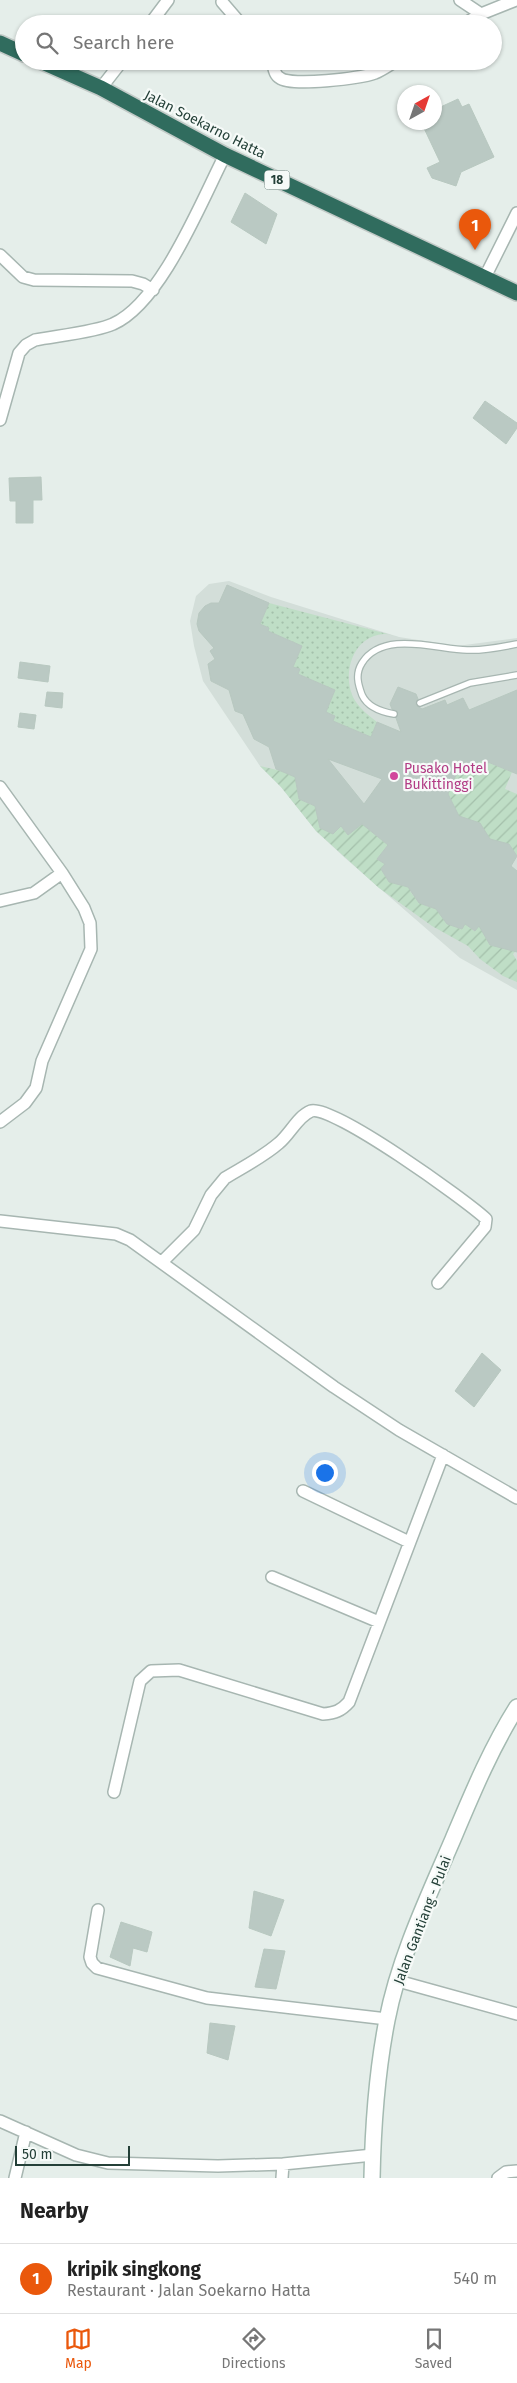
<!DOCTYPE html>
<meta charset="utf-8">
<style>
body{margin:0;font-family:"Fira Sans",sans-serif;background:#f2f2f2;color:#222}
.compass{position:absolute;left:397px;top:85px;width:45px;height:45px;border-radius:50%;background:#fff;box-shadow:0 1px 4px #0004;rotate:40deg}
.scale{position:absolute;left:15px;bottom:12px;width:115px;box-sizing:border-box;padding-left:5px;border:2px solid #244038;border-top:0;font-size:14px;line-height:18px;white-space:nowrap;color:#244038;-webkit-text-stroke:4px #f6faf8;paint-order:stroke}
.you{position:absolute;left:324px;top:1472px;width:18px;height:18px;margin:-12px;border:4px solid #fff;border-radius:50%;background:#1a73e8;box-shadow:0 0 0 8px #1a73e833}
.badge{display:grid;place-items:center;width:32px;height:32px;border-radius:50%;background:#ea580c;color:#fff;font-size:16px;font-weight:700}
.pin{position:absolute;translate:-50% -41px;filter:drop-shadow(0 1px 2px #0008)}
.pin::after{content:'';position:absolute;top:26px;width:18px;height:15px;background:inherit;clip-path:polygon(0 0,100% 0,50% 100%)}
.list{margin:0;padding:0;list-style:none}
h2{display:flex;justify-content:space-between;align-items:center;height:65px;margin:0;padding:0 20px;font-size:21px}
h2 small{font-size:16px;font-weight:400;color:#767676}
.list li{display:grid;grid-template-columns:32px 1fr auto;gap:15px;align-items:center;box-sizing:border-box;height:70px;padding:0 20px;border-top:1px solid #e0e0e0}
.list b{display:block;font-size:19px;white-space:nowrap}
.list p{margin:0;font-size:16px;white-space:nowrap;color:#767676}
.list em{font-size:16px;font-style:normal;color:#767676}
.icon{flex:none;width:28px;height:28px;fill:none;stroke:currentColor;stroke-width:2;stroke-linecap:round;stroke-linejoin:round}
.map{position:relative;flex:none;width:517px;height:2178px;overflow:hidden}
.search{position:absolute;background:#fff;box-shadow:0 1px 4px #0004;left:15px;right:15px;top:15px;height:55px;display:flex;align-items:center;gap:12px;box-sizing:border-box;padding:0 18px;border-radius:28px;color:#767676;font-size:19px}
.sheet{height:135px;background:#fff}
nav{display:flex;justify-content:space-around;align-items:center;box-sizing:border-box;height:70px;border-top:1px solid #e0e0e0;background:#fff;font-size:14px;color:#767676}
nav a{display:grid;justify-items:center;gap:2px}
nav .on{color:#ea580c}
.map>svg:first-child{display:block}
</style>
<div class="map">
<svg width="517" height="2178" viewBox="0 0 517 2178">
<defs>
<pattern id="grass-dots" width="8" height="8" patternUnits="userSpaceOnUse" patternTransform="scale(1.25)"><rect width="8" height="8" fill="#bfdec6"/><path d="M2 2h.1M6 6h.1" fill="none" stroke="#a4c0ab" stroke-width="1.8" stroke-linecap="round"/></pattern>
<pattern id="garden-furrows" width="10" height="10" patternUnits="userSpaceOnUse" patternTransform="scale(1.25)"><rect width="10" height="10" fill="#bfdec6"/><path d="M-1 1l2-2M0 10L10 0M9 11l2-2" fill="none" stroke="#a4c0ab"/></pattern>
</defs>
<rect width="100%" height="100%" fill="#e5eeea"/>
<path fill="#d3ded9" d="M229 581 271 597 399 637 457 646 517 638V990L460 958 345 858 316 831 281 787 260 766 203 681 194 646 190 621 196 596 209 584Z"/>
<path fill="url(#grass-dots)" d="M269 603 399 637C395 636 389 634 384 634 353 636 342 672 353 697 358 707 368 715 377 722L371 737 333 721 335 716 326 712 335 690 298 674 300 669 293 667 302 646 268 631 269 628 260 624Z"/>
<path fill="url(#garden-furrows)" d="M483 760 512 772 505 789 517 794V856L509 844 489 848 487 835 480 823 395 797Z
M260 766 303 776 296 782 299 799 312 805 319 799 317 813 320 828 333 833 341 826 348 835 362 824 388 845 377 859 385 864 381 869 389 882 413 887 410 891 419 903 432 908 436 903 443 909 440 914 447 924 461 929 465 924 474 931 480 924 487 930 484 935 490 945 517 950 513 954 517 961V982L503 976 480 959 468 946 432 926 379 888 316 831 281 787Z"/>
<path fill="#bac9c3" stroke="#b8c8c0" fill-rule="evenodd" d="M458 99 462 107 469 104 494 157 461 172 456 186 432 178 427 168 440 162 422 124 434 122V110Z
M245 193 277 214 266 244 231 222Z
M485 401 517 423V428L506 444 473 418Z
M41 477 42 500H33V523H16V501H10L9 478Z
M227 585 269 603 260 624 269 628 268 631 302 646 293 667 300 669 298 674 335 690 326 712 335 716 333 721 371 737 377 722 401 732 396 718 398 712 392 709 390 704 398 687 416 694 418 699 416 705 422 709 445 700 447 705 463 698 469 710 517 690V774L483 760 458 770 448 794 459 816 480 823 490 839 509 844 517 856 511 866 517 871V952L490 945 479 926 475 931 465 924 462 929 447 924 436 909 419 903 408 887 389 882 381 869 385 864 377 859 388 845 362 824 348 835 341 826 333 834 320 828 315 806 299 799 295 777 276 769 269 747 254 739 243 714 235 711 229 690 211 681 208 664 215 659 210 651 214 648 199 631 197 624 199 613 205 606 211 603H219ZM328 759 382 779 364 804Z
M20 662 50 666 48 682 18 678Z
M47 692 63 693 62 708 45 706Z
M20 713 36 715 34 729 18 727Z
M482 1353 501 1370 474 1407 455 1391Z
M254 1891 284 1900 271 1936 249 1928Z
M121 1922 152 1932 147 1952 133 1948 130 1966 110 1957Z
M264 1949 285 1951 276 1989 255 1987Z
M210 2023 235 2026 228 2060 207 2053Z"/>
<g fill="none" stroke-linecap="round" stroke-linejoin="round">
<g stroke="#a7b6b1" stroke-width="8">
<path id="lane" d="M420 703 470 683 517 675
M394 714C382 712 368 708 362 695 358 684 355 674 362 663 383 630 436 649 467 650 484 651 501 647 517 644"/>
</g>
<g stroke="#a7b6b1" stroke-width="14">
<path id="street" d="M460 0 481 14 516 0
M222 2 241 24
M150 24 168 0
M464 24 481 14
M272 61C274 67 274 75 280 78 291 87 361 78 375 73 382 70 389 65 396 61
M101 88 122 61
M0 255 23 277 34 280 132 281 143 284 153 290
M485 277 517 213
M0 420 19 353 26 345 35 340C55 336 96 332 113 324 161 303 201 202 225 155
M0 787 62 873 84 908 90 923 91 949 42 1061 36 1088 25 1103 0 1122
M0 901 34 893 62 873
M0 1221 116 1234 130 1240 334 1387 399 1430 517 1498
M162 1262 194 1230 211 1195 225 1178C243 1167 263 1157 279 1143 290 1134 298 1116 311 1111 331 1103 467 1201 486 1219L485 1227 438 1283
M303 1491 409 1542
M272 1577 379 1622
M114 1792 140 1681 151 1671 179 1670 323 1714C335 1713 341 1711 349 1702L443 1455
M98 1910 90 1957 92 1963 97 1968 207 1998 387 2019
M398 1981 517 2014
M0 2121 76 2155 108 2163 218 2166 283 2164 373 2155
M15 2178 26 2132
M282 2178 283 2164
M498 2178 506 2172 517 2171"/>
</g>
<g stroke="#a4bab1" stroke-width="18">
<path id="secondary" d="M372 2178C373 2126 377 2071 387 2020 399 1958 428 1897 453 1839 472 1794 491 1748 517 1707"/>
</g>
<g stroke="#c2cac7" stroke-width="18">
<path id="highway" d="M0 43 24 54
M40 61 101 88 225 155 517 293"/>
</g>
<use href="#lane" stroke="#fff" stroke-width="5.5"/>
<use href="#street" stroke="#fff" stroke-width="11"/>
<use href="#secondary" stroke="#fff" stroke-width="15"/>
<use href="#highway" stroke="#306c5e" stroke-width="15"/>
</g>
<circle fill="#d1479c" stroke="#f6faf8" stroke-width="2" cx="394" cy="776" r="5"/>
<g text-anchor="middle" stroke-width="4.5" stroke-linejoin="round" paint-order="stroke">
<rect fill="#f6faf8" stroke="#637872" stroke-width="1" x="264.5" y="170.5" width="25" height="19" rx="4"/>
<g font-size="12" font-weight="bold" fill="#244038">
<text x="277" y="184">18</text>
</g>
<g font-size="14" fill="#244038" stroke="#f6faf8">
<text transform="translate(205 124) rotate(27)" y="5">Jalan Soekarno Hatta</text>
<text transform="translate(422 1920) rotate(-69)" y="5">Jalan Gantiang - Pulai</text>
</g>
<g font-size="14" fill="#b23c85" stroke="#f6faf8" text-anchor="start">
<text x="404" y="773">Pusako Hotel<tspan x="404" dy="16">Bukittinggi</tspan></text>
</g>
</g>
</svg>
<svg class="compass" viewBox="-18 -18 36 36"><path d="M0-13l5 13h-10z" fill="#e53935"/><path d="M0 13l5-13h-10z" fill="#767676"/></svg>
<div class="scale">50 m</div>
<div class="you"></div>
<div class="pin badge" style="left:475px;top:250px">1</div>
<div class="search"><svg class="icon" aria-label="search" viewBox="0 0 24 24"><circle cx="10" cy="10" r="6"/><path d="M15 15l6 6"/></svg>Search here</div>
</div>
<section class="sheet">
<h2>Nearby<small></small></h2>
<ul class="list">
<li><span class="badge">1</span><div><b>kripik singkong</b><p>Restaurant · Jalan Soekarno Hatta</p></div><em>540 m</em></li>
</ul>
</section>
<nav>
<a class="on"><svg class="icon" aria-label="map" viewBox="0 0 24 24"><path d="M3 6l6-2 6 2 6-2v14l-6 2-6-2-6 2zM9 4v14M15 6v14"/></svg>Map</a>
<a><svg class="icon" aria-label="directions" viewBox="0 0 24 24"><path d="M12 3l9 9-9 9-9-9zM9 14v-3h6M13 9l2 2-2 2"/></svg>Directions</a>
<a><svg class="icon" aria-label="saved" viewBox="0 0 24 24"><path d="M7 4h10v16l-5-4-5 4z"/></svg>Saved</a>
</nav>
